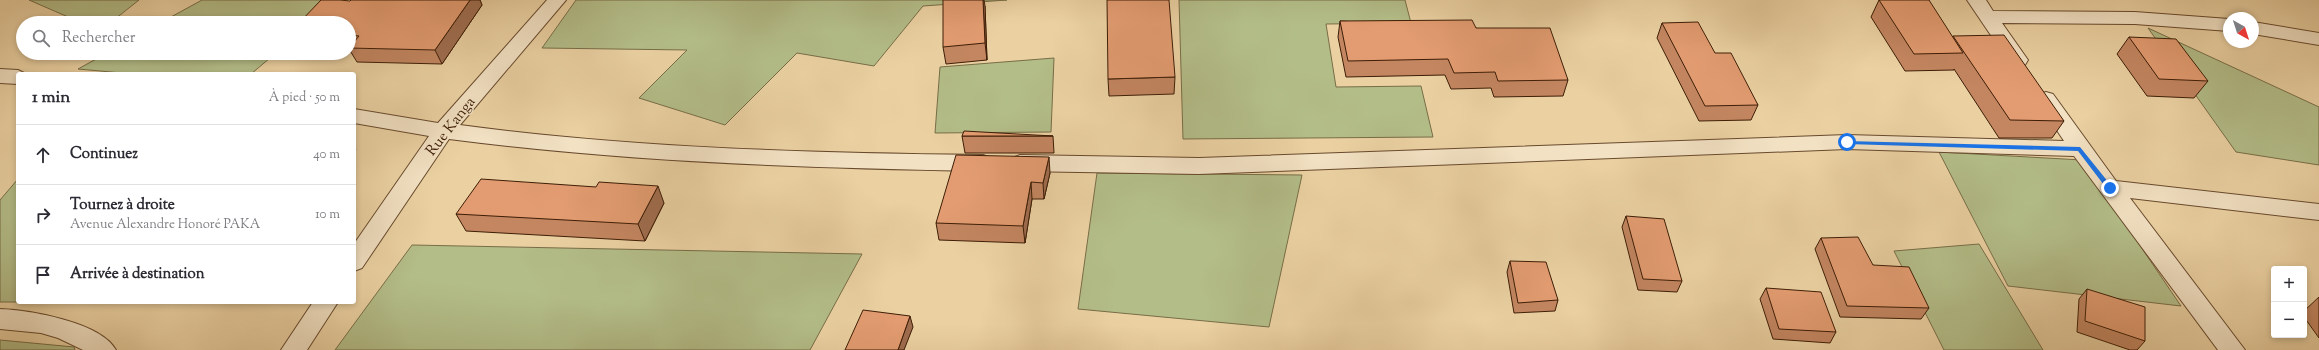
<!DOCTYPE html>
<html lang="fr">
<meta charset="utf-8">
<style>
body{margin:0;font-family:"Sorts Mill Goudy",serif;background:#f7f7f7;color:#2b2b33}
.controls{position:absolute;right:12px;bottom:12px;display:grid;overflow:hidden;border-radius:4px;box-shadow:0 2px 6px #0003}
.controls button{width:36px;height:36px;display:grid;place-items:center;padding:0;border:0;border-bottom:1px solid #e1e1e2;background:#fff;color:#2b2b33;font:20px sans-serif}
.compass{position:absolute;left:2223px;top:12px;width:36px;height:36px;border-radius:50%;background:#fff;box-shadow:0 2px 6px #0003;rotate:141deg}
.stop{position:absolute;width:12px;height:12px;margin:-9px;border:3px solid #1a73e8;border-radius:50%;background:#fff}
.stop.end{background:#1a73e8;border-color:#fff;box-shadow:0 1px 4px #0008}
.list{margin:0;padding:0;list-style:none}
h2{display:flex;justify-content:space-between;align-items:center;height:52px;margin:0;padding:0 16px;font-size:17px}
h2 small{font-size:13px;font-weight:400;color:#7c7c81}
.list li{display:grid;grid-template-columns:26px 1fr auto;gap:12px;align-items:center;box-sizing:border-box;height:60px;padding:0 16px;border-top:1px solid #e1e1e2}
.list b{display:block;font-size:15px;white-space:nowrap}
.list p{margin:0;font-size:13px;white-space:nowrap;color:#7c7c81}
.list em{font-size:13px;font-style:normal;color:#7c7c81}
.icon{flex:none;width:22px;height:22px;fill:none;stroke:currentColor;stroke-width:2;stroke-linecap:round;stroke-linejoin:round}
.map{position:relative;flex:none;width:2319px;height:350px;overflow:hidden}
.search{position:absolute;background:#fff;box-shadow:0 2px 6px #0003;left:16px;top:16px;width:340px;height:44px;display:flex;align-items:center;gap:10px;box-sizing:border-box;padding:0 14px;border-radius:22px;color:#7c7c81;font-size:15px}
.panel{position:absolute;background:#fff;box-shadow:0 2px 6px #0003;left:16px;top:72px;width:340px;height:232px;border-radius:4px}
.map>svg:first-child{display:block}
</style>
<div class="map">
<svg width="2319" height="350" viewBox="0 0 2319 350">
<rect width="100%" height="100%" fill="#ebd1a2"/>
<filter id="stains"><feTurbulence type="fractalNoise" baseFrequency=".005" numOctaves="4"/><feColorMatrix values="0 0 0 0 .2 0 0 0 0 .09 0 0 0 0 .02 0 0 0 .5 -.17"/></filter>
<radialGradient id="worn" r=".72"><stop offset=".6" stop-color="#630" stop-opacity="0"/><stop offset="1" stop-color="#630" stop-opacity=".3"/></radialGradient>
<path fill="#b3bd88" stroke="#786d47" d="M29 0H139L110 23H82Z
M202 0H339L312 23H160Z
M576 0H1007L923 6 874 66 797 53 725 125 639 98 687 50 542 48Z
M1179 0H1405L1411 23 1326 24 1336 87 1421 86 1433 137 1183 139Z
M2148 28 2319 107V165L2236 152Z
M107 53H276L251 74H133L78 69Z
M1054 58 1051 132 935 133 940 67Z
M1939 152 2082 160 2181 306 2008 286Z
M1097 173 1302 175 1269 327 1078 309Z
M18 179V302H0V200Z
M1979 244 2043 350H1944L1894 251Z
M412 245 862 254 810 350H335Z
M0 340 74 347 75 350H0Z"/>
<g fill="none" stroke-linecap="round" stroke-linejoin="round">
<g stroke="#684a2d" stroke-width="2">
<path id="street" d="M547 0H566L460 125C633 148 808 153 983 155L991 158 994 163 991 168 983 171C804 168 626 162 449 139L362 268 354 271V244L429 136 354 123V109L438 123Z
M1967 0H1986L1993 11 2135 12 2229 19V31L2135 24 2002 23 2028 60 2025 65 2018 66 2011 65Z
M2253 22 2319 33V45L2253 34Z
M0 69 18 70 26 74H18V84L0 83Z
M2046 92 2053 94 2116 181 2319 204V220L2130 198 2245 350H2218L2074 156 1847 149 1199 174 1020 171 1012 168 1009 163 1012 158 1020 155 1199 158 1847 135 2064 141 2036 99 2039 94Z
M313 302H338L307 350H281Z
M0 309C29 310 101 322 116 350H83L58 338 41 333 0 329Z"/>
</g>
<use href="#street" fill="#f2e1c3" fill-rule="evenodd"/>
</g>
<path fill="#c38661" stroke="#3d1d06" d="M351 0H480L482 5 442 64 357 62 349 49V23L350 1Z
M1879 0 1953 37V36L2064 121 2052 138H1999L1954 69V70L1905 71 1871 17Z
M985 6 987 60 946 64 943 47Z
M1340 21 1476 28 1568 80 1563 96 1494 97 1491 88 1451 89 1445 75 1346 77 1338 37Z
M1662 23 1715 53 1758 105 1751 120 1699 121 1657 38Z
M2129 37 2208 81 2194 98 2147 96 2117 54Z
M1175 77 1174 94 1109 96 1108 79Z
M962 136H1053L1054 153H965Z
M1050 173 1044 199H1032L1025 243 939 240 936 223Z
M664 203 645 241 466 231 456 214Z
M1626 216 1682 281 1677 292 1638 290 1622 227Z
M1821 238 1873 265 1929 308 1921 319 1840 317 1815 249Z
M1510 261 1558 300 1555 311 1514 313 1507 272Z
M1766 288 1836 332 1830 343 1773 339 1760 299Z
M2087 289 2145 341 2137 350H2130L2077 332 2079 299Z
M2319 297V338L2304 317V311Z"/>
<path fill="#9f6d4f" stroke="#3d1d06" d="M470 0H480L482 5 442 64 435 50Z
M983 0H984L985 6 987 60 985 43Z
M354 147 356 150 354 152Z
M1049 157 1050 173 1044 199 1043 183Z
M1031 182 1032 199 1025 243 1023 226Z
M658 186 664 203 645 241 638 224Z
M910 316 913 327 904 350H898Z"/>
<path fill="#e39c71" stroke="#3d1d06" d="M321 0H340L350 1 351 0H470L435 50 349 48 359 36 349 35V23H299Z
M943 0H983L985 43 943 47Z
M1107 0H1169L1175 77 1108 79Z
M1879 0H1929L1963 53 1914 54Z
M1472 20 1476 28H1550L1568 80 1498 81 1495 72 1454 73 1448 59 1348 61 1340 21Z
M1698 22 1715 53H1731L1758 105 1705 106 1662 23Z
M2004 35 2064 121 2010 120 1953 36Z
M2129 37 2176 39 2208 81 2159 79Z
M964 131 1053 136H962Z
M956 155 1049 157 1043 183 1031 182 1023 226 936 223Z
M481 179 596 187 599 182 658 186 638 224 456 214Z
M1626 216 1664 219 1682 281 1643 279Z
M1858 237 1873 265 1909 267 1929 308 1847 306 1821 238Z
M1510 261 1546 262 1558 300 1518 303Z
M1766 288 1821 292 1836 332 1779 329Z
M2087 289 2145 307V341L2085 321Z
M863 310 910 316 898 350H845Z"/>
<path fill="#1a73e8" d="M1845 141 2080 147 2113 188 2107 189 2078 151 1847 144Z"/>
<g text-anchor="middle" stroke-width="3" stroke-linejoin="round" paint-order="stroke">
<g font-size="15" fill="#3d1d06" stroke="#f2e1c3">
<text transform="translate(450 126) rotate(-52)" y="5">Rue Kanga</text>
</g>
</g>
<rect width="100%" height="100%" filter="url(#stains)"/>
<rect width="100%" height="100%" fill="url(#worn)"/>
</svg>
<div class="controls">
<button>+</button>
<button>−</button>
</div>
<svg class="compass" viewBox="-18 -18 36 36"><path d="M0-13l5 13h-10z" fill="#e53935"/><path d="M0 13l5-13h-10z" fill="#7c7c81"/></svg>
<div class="stop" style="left:1847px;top:142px"></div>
<div class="stop end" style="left:2110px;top:188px"></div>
<div class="search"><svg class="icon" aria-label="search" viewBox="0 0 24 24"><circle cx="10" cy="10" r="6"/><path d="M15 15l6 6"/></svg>Rechercher</div>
<section class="panel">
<h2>1 min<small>À pied · 50 m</small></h2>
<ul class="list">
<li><svg class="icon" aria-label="ahead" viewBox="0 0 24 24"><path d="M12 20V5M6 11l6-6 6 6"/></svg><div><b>Continuez</b></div><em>40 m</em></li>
<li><svg class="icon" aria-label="right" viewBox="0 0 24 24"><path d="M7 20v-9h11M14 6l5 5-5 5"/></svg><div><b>Tournez à droite</b><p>Avenue Alexandre Honoré PAKA</p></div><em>10 m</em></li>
<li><svg class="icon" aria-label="arrive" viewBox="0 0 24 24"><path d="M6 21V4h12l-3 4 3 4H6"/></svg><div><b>Arrivée à destination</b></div></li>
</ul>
</section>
</div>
